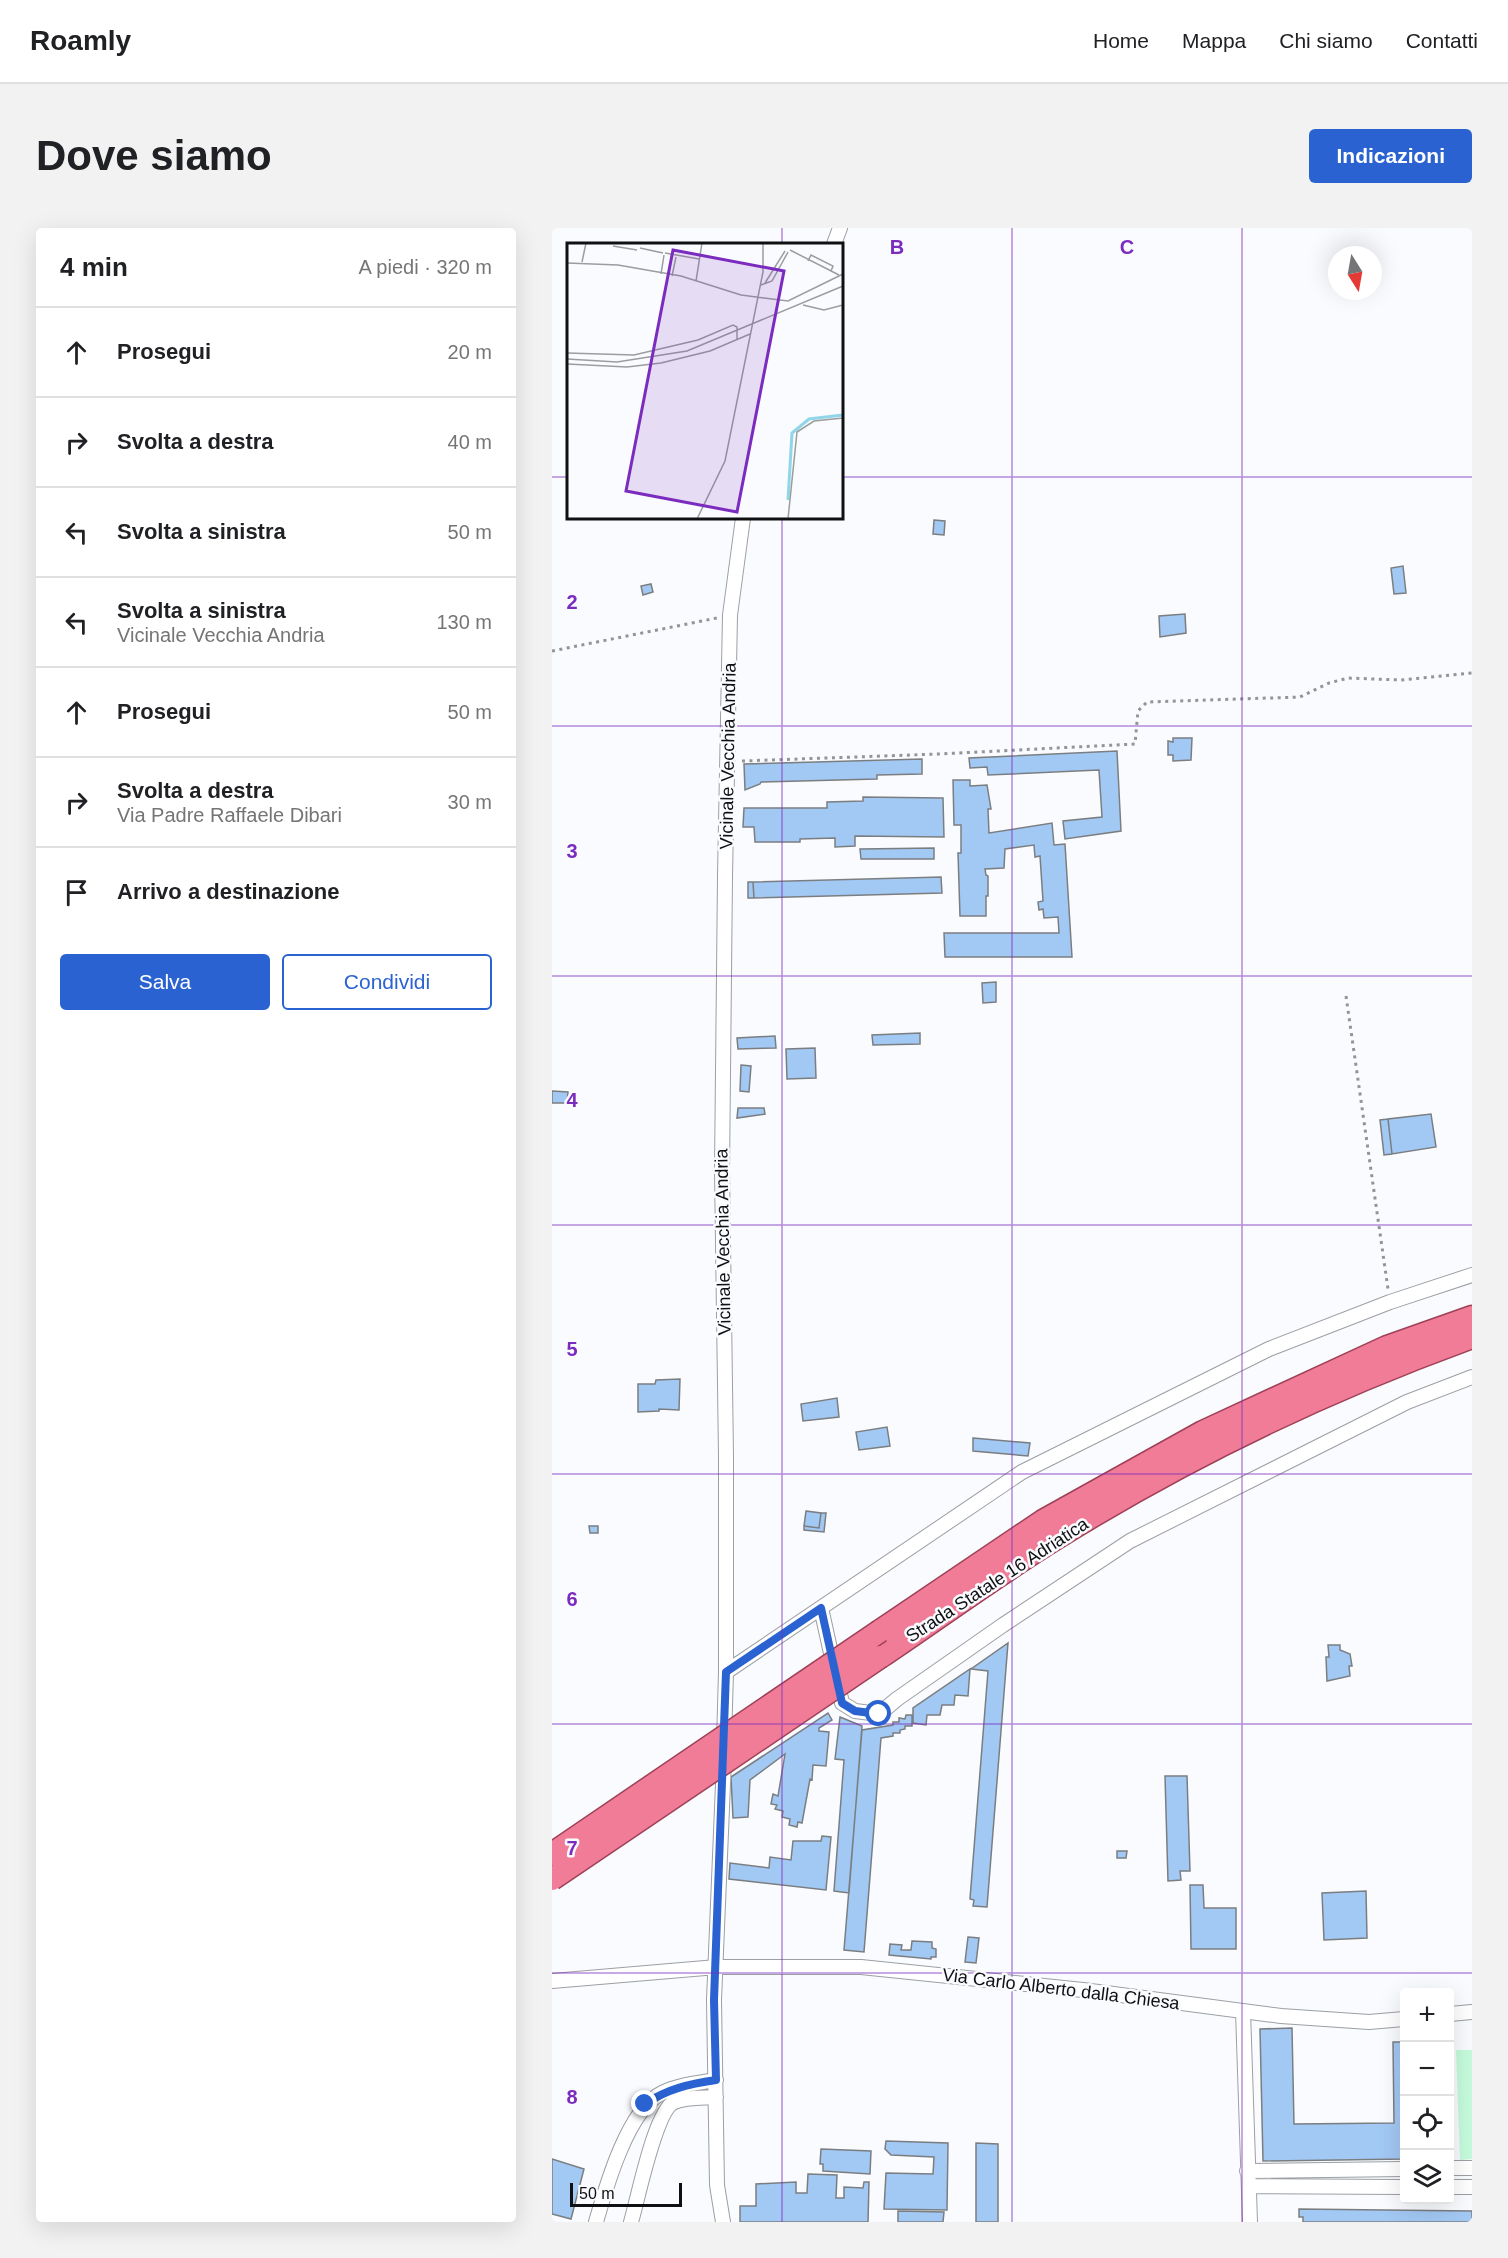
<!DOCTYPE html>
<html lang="it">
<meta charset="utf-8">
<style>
body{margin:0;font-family:Helvetica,sans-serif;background:#f2f2f2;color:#202124}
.controls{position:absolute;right:18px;bottom:18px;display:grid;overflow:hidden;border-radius:6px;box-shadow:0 6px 24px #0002}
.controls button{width:54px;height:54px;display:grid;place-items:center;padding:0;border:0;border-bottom:2px solid #e0e0e0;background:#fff;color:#202124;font:30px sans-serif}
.compass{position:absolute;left:776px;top:18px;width:54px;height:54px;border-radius:50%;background:#fff;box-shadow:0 6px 24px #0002;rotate:169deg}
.scale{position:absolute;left:18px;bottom:15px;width:112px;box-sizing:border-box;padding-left:6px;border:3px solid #0f1011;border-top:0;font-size:16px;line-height:21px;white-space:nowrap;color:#0f1011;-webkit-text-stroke:4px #f9fbfe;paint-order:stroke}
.stop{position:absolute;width:18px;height:18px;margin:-14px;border:4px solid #2a63d1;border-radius:50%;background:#fff}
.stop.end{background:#2a63d1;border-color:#fff;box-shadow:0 2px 6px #0008}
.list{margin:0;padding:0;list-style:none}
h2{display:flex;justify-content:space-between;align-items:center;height:78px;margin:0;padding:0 24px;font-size:26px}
h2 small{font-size:20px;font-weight:400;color:#757577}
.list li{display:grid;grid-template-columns:39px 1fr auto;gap:18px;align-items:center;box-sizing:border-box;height:90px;padding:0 24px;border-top:2px solid #e0e0e0}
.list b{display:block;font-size:22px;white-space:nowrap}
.list p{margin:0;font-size:20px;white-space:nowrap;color:#757577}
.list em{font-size:20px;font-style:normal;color:#757577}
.actions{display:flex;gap:12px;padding:18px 24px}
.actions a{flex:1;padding:14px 0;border:2px solid #2a63d1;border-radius:6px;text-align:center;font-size:21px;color:#2a63d1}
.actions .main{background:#2a63d1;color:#fff}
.icon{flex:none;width:33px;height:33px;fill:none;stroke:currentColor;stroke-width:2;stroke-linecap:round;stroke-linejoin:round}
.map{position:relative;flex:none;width:920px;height:1994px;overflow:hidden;border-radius:6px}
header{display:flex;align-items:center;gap:36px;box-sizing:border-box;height:84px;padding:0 30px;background:#fff;border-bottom:2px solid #e0e0e0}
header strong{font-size:28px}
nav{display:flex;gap:33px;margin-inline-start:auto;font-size:21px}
.intro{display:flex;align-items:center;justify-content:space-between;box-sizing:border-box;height:144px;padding:0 36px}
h1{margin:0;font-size:42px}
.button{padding:15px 27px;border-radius:6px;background:#2a63d1;color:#fff;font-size:21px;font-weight:700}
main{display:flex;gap:36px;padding:0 36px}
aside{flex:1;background:#fff;border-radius:6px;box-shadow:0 6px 24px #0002}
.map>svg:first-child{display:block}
</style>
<header>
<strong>Roamly</strong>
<nav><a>Home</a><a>Mappa</a><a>Chi siamo</a><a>Contatti</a></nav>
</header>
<div class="intro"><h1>Dove siamo</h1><a class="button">Indicazioni</a></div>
<main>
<aside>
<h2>4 min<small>A piedi · 320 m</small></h2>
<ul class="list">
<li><svg class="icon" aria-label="ahead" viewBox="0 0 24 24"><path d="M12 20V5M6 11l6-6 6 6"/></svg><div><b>Prosegui</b></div><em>20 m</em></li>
<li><svg class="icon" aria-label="right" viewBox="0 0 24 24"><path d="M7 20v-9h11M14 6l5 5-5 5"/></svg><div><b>Svolta a destra</b></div><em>40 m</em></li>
<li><svg class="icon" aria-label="left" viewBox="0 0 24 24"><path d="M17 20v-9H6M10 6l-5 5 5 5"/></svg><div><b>Svolta a sinistra</b></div><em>50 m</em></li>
<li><svg class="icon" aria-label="left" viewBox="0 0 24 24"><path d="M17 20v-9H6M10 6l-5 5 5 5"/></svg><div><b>Svolta a sinistra</b><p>Vicinale Vecchia Andria</p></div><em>130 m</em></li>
<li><svg class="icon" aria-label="ahead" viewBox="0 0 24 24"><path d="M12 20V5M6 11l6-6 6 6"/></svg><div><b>Prosegui</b></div><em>50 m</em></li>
<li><svg class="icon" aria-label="right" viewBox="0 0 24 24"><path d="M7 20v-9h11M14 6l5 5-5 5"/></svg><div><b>Svolta a destra</b><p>Via Padre Raffaele Dibari</p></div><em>30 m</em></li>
<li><svg class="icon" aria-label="arrive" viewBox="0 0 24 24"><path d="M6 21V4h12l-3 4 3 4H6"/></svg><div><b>Arrivo a destinazione</b></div></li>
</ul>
<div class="actions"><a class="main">Salva</a><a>Condividi</a></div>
</aside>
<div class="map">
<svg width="920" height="1994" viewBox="0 0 920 1994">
<rect width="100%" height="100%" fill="#f9fbfe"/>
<path fill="#c5fbdc" d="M904 1822H920V1931L908 1932Z"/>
<path fill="#a2c8f4" stroke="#7b7e81" stroke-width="1.5" d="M382 292 393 293 392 307 381 306Z
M851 338 854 365 842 366 839 340Z
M99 356 101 364 91 367 89 358Z
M633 386 634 405 608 409 607 388Z
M621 510H640L639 532 621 533V527H616V513L621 514Z
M565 523 569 603 513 611 511 593 550 589 547 542 436 547 435 539 418 540 417 530Z
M370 531V546L325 547V551L209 554 208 556 193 562 192 536Z
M401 552H418V558L435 557 439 581H436L437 605 500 595 502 617 513 616 520 729H393L392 705H507L506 689 492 690 491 681 487 682 486 674 491 673 488 628 483 629 482 617 453 621 452 640 433 641 434 647 436 648V668H434V688H408L406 625H409V597H402Z
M311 569 391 570 392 609 303 608V618L283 619V610L248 611V614H203L202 599H191L192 580H275V574L311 573Z
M382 620V631H309L308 621Z
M389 649 390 665 202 670 201 654Z
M196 654H201L202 670H196Z
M444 754V774L431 775 430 755Z
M368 805V816L321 817 320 807Z
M223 808 224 820 186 821 185 810Z
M263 820 264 850 235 851 234 821Z
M189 837 199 838 197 864 188 863Z
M0 863 16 864 15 875H0Z
M186 880H212L213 886 185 890Z
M879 886 884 919 840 926 836 891Z
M836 891 840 926 832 927 828 892Z
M128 1151 127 1182 107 1181V1183L86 1184V1156H103L104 1152Z
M285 1170 287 1189 251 1193 249 1176Z
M335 1199 338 1218 307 1222 304 1204Z
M421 1210 478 1215 476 1228 421 1223Z
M254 1283 269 1285 267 1300 252 1298Z
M269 1285H274L272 1304 252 1302V1298L267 1300Z
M37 1298H46V1305H38Z
M456 1415 435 1679 421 1678 422 1672 418 1671 436 1443 419 1441Z
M776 1417H788V1422L798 1426 800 1438H797L798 1448 775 1453 774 1429H777Z
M418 1441 416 1468 403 1467 402 1477H390L388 1487H375L374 1497 361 1495V1480Z
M276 1485 280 1492 267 1500V1503L277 1504 274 1538 261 1537 260 1552 258 1551 250 1595 246 1594 245 1599 237 1597 238 1591 230 1589 231 1583 223 1581 225 1577 219 1576 221 1566 226 1568 233 1526 198 1552 196 1589 181 1590 179 1549Z
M354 1487H360V1498H353V1501L348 1502V1505H341V1508L329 1510 312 1724 292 1722 310 1502 341 1497V1494H347V1490L353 1491Z
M288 1489 310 1498 297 1665 282 1663 292 1532 283 1531Z
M613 1548H635L638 1643H628L629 1652 616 1653Z
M270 1608 279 1609 274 1662 177 1651 178 1635 217 1640 218 1629 239 1632 241 1613H269Z
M565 1623H575L574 1630H565Z
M638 1657H651L652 1680H684V1721H639Z
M814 1663 815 1710 772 1712 770 1665Z
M416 1709 427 1710 424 1735 413 1734Z
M360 1713 380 1714V1720L384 1721V1729H379V1731L337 1727 338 1716 350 1717 349 1722H359Z
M740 1800 742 1896 842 1895 841 1814H852V1931L711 1933 708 1801Z
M334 1913 396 1915 395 1982 332 1981 334 1945 381 1946 382 1929 339 1927 333 1921Z
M424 1915 446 1916V1994H424Z
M269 1921 319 1923 318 1946 271 1943V1936H268Z
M0 1931 32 1941 19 1991 0 1986Z
M256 1946 285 1947 284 1970H292V1959L311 1960 312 1954H317L316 1994H188V1978H204V1956L244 1954V1965H255Z
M747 1981 920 1983V1994H751V1989H747Z
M346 1983 392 1984 391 1994H346Z"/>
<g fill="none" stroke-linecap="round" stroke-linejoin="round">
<g stroke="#9c9fa3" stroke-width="16">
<path id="minor" d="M282 16 288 0
M269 1380 290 1475 303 1483 327 1486 345 1471 451 1397 578 1313 855 1174 920 1149
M174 1444 470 1244 717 1121 838 1074 920 1047
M172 1513 174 1444V1229L170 942 173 648 178 387 191 290
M0 1753 165 1739H309L531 1762 729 1788 817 1794 852 1791
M691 1783 698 1994
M898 1786 920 1784
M898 1940H920
M695 1943 852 1941
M697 1958 852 1959
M898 1959H920
M44 1994C54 1959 76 1881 110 1865 126 1857 146 1855 164 1852
M79 1994C86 1971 103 1883 122 1874 134 1869 151 1870 164 1869
M171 1994 165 1957 162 1772 172 1532"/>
</g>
<g stroke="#9f4157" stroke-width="25">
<path id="trunk" d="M328 1403 491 1293 651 1204 835 1119 920 1089
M328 1429C386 1390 442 1349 501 1312 632 1230 774 1162 920 1109"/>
</g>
<path stroke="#929496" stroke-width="3" stroke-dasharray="3 4.5" stroke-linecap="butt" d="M0 423 165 390
M190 533 387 526 583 516 586 483 595 474 748 469 777 455 796 450 849 452 920 445
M794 768 836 1061"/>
<use href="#minor" stroke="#fff" stroke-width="14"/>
<use href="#trunk" stroke="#f07c97" stroke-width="22"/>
<g stroke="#9f4157" stroke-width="25" stroke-linecap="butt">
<path id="trunk-bridge" d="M0 1626 328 1403
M0 1651 328 1429"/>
</g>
<use href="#trunk-bridge" stroke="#f07c97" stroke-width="22"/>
</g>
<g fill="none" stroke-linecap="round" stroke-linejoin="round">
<path stroke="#2a63d1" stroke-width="8" d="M93 1876C115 1861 137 1856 164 1852L162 1772 174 1444 269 1380 290 1475 303 1483 327 1486"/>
</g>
<path fill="none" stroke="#7b2cbf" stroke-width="1.5" stroke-opacity="0.55" d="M230 0V16M460 0V1994M690 0V1994M0 249H16M290 249H920M230 290V1994M0 498H920M0 748H920M0 997H920M0 1246H920M0 1496H920M0 1745H920"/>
<g text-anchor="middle" stroke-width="5" stroke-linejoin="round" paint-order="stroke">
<g font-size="18" fill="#0f1011" stroke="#f9fbfe">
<text transform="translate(176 528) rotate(-89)" y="6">Vicinale Vecchia Andria</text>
<text transform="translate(171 1014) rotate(-91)" y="6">Vicinale Vecchia Andria</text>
<text transform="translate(445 1352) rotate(-33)" y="6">Strada Statale 16 Adriatica</text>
<text transform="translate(509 1761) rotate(7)" y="6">Via Carlo Alberto dalla Chiesa</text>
</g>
</g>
<g transform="translate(15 15)">
<rect width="276" height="276" fill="#f9fbfe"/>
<path fill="none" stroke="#90d5e8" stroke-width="3" d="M221 257 225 190 242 176 276 172"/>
<path fill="none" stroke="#9b9d9f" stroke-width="1.5" d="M46 3 70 7M73 5 96 10M223 7 272 32M98 10 132 16M241 18 244 12 266 23 264 28M15 19 19 0M0 20 51 22 114 33 174 52 221 58 276 31M94 31 97 12M105 33 109 14M129 38 135 0M198 40 218 8M194 42 205 38 221 9M236 62 257 67 276 62M0 110 67 112 131 97 166 82 170 84V96M0 116 50 119 120 108 276 43M0 121 60 124 94 120 143 108 183 91M130 276 158 218 196 29V0M221 276 230 189 247 178 276 175"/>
<path fill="#7b2cbf" fill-opacity="0.15" stroke="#7b2cbf" stroke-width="3" d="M106 7 217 28 170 269 59 248Z"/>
<rect width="276" height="276" fill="none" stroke="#0f1011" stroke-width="3"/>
</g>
<g font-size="20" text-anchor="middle" font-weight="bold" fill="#7b2cbf" stroke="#f9fbfe" stroke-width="5" stroke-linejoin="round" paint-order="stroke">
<text x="345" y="26">B</text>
<text x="575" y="26">C</text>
<text x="20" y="381">2</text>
<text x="20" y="630">3</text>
<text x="20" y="879">4</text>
<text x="20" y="1128">5</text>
<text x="20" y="1378">6</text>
<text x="20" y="1627">7</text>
<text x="20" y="1876">8</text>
</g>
</svg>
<div class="controls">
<button>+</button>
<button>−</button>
<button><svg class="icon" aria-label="locate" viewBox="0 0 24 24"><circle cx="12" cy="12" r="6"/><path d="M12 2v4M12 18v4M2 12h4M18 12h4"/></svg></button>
<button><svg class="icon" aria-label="layers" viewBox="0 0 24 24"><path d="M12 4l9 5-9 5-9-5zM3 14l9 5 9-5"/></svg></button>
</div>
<svg class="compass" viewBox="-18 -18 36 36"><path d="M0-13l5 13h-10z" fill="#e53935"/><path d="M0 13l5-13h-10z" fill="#757577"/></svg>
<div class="scale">50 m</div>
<div class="stop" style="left:327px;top:1486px"></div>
<div class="stop end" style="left:93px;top:1876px"></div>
</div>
</main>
